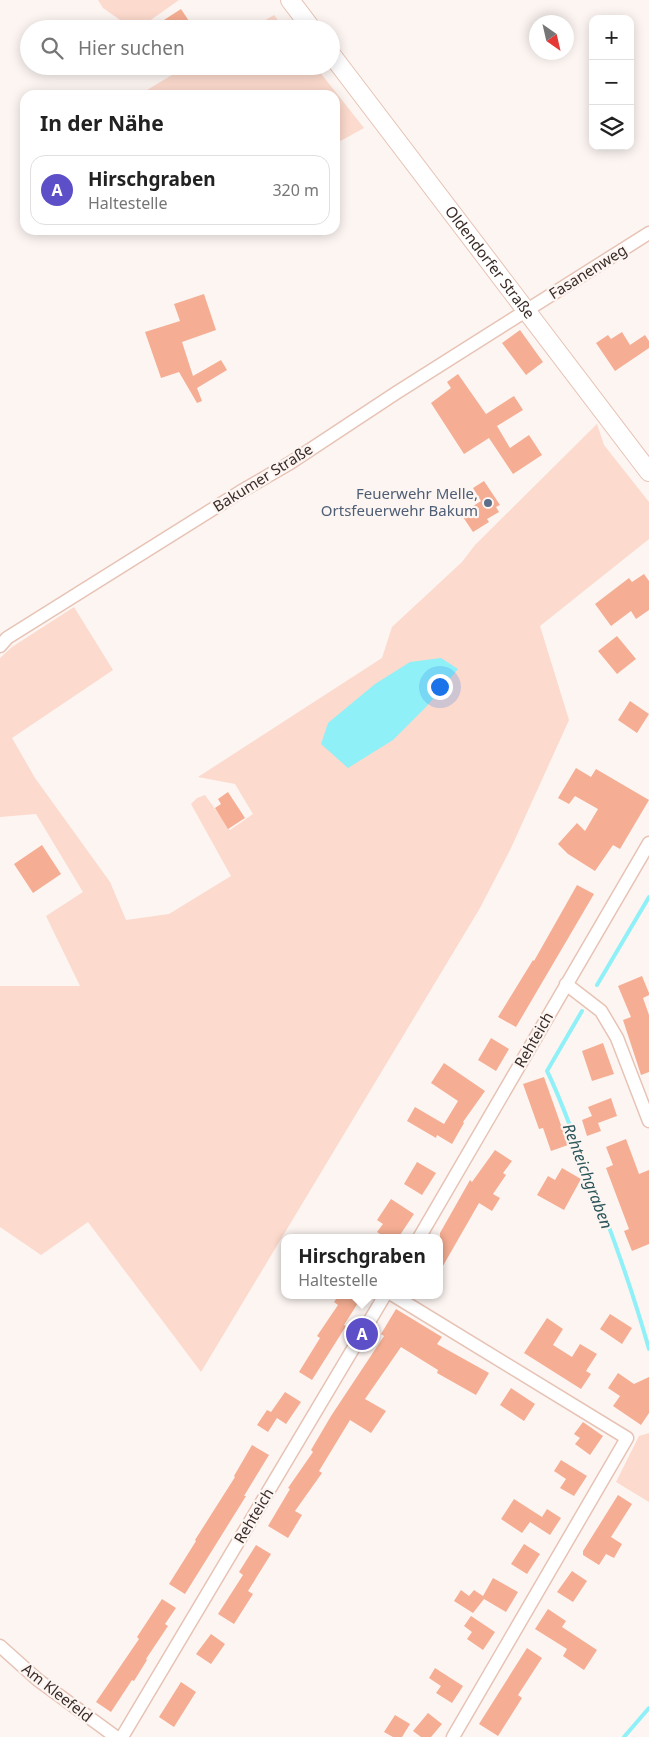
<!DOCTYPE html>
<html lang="de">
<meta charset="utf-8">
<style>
body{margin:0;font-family:"Noto Sans",sans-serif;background:#f6f6f6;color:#222}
.controls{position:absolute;right:15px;top:15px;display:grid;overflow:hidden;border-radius:10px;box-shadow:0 2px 12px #0003}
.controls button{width:45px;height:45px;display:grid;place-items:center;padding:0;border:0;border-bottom:1px solid #e0e0e0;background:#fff;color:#222;font:25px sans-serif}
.compass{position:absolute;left:529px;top:15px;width:45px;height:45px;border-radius:50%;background:#fff;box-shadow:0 2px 12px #0003;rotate:146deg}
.you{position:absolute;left:439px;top:686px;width:18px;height:18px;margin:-12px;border:4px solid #fff;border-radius:50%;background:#1a73e8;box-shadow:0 0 0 8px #1a73e833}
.badge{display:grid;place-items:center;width:32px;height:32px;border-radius:50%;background:#5d4fc7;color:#fff;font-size:16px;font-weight:700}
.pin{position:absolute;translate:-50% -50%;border:2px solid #fff;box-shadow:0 1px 5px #0006}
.popup{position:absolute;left:281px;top:1234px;width:162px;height:65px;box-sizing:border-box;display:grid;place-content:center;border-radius:10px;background:#fff;filter:drop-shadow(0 1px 4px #0005);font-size:16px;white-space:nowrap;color:#767676}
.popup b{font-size:19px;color:#222}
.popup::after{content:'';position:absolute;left:50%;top:100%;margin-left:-10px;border:10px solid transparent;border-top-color:#fff}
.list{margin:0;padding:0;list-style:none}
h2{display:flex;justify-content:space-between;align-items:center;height:65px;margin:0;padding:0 20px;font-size:21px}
h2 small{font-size:16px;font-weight:400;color:#767676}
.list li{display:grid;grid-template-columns:32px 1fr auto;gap:15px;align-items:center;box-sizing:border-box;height:70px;margin:0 10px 10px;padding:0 10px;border:1px solid #e0e0e0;border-radius:15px}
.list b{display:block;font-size:19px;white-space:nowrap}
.list p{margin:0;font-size:16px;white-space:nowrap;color:#767676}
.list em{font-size:16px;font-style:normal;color:#767676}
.icon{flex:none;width:28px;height:28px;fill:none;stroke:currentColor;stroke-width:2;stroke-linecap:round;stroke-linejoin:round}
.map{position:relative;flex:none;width:649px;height:1737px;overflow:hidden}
.search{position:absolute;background:#fff;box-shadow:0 2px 12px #0003;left:20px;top:20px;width:320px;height:55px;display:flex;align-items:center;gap:12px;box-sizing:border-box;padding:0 18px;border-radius:28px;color:#767676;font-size:19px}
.panel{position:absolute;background:#fff;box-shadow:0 2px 12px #0003;left:20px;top:90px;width:320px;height:145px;border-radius:15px}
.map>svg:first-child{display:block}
</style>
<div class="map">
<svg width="649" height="1737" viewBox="0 0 649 1737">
<rect width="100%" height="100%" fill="#fcf5f2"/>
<path fill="#fcdacd" d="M98 0H179L138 29H133L103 8Z
M274 15 285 29H250Z
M187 66H315L364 128 335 144V95H143L142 93Z
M597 424 604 445 649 502V539L540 626 569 720 511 848 480 908 201 1372 88 1222 41 1255 0 1227V986H80L46 916 83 892 36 814 0 817V658L12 647 74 607 113 670 12 738 35 778 110 882 126 920 169 914 231 876 191 804 197 798 205 795 230 830 253 814 235 784 198 777 382 658 392 627 462 562 475 545Z
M649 1433V1502L616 1482 639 1436Z"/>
<path fill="#90f0f8" d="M441 658 458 669 426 707 393 740 348 768 321 744 328 723 375 684 410 662Z"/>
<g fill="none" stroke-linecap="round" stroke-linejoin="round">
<path stroke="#90f0f8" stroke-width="4" d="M597 985 649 897
M582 1011 547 1071C560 1097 569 1124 580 1152 606 1216 630 1282 649 1349
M624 1737 649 1708"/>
</g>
<path fill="#f5ae93" d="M181 9 191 24 184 29H150Z
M204 294 216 330 182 342 193 376 221 360 227 370 197 388 202 401 197 403 179 372 161 378 145 332 180 321 174 304Z
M520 330 543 362 526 375 502 343Z
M622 332 630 345 645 335 649 341V348L615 371 596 343 608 335 611 339Z
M458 374 486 414 514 396 523 410 497 426 510 448 529 435 542 455 513 474 489 438 464 454 431 403 451 388 447 382Z
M484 481 500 505 496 507 499 512 487 519 489 522 473 532 461 514 481 501 473 488Z
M644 574 649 581V610L636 619 631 611 611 626 595 604 629 578 632 582Z
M617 636 636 659 617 674 598 651Z
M630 701 649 714 637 733 618 720Z
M576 768 591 777 596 769 649 800 620 849 613 845 595 871 568 854 558 844 577 823 585 831 598 809 575 796 569 804 558 798Z
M228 792 245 818 228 829 215 808 221 804 218 799Z
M42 845 61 874 33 893 14 864Z
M577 885 594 894 516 1027 498 1017 533 960 534 961Z
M642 976 649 993V995L643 998 649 1015V1072L641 1075 623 1020 631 1017 618 986Z
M491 1038 509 1049 496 1071 478 1060Z
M603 1043 614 1074 592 1081 582 1051Z
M444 1063 485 1091 463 1122 464 1123 452 1144 437 1135 436 1138 407 1121 415 1107 444 1124 458 1101 431 1083Z
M544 1077 568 1145 551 1151 543 1128 539 1129 523 1084Z
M611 1098 617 1116 598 1123 601 1131 587 1136 582 1120 592 1116 588 1107Z
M626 1139 639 1174 649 1170V1244L632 1251 624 1231 629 1229 606 1168 613 1165 606 1147Z
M495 1150 512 1161 503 1173 506 1175 493 1194 500 1198 492 1211 479 1203 440 1271V1233L470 1180 472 1182Z
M417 1162 436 1173 422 1195 404 1184Z
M562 1168 581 1179 564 1210 537 1195 548 1176 555 1180Z
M391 1199 414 1214 398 1238H386L377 1232 383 1224 377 1220Z
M339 1295H363L344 1325 346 1326 312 1380 299 1372 320 1338 317 1336 338 1305 334 1302Z
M396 1309 442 1337 437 1344 489 1373 476 1395 437 1373 438 1370 401 1347 365 1399 386 1411 371 1433 350 1420 319 1471 322 1473 295 1511 302 1515 288 1538 268 1526 290 1489 288 1488 313 1452 311 1450 331 1416 384 1336 381 1334Z
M610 1314 632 1328 622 1344 600 1329Z
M547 1318 563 1329 553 1345 572 1357 580 1344 597 1354 586 1371 591 1374 581 1389 524 1353Z
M618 1373 634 1384 649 1377V1413L641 1425 613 1406 620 1396 608 1388Z
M511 1388 535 1404 524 1421 500 1405Z
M285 1392 301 1402 286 1424 277 1418 268 1432 257 1425 267 1410 271 1412Z
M583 1422 603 1436 590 1455 575 1444 580 1438 574 1434Z
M252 1445 269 1455 244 1496H246L185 1594 169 1584 196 1541 195 1540 235 1477 234 1476Z
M561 1460 587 1476 574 1496 560 1488 566 1479 554 1471Z
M618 1495 632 1504 611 1537 622 1544 614 1558 606 1554 599 1565 583 1555V1551Z
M514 1499 542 1517 547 1509 561 1518 550 1535 530 1522 522 1533 501 1519Z
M524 1544 540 1554 527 1574 511 1564Z
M256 1545 271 1554 248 1591 253 1594 234 1624 218 1614 243 1575 239 1572Z
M572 1571 587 1581 573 1602 557 1592Z
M493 1578 518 1592 506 1612 484 1599 473 1613 454 1601 461 1590 469 1596 474 1590 483 1596Z
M162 1599 176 1608 165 1624 168 1626 146 1659 147 1660 134 1681 132 1680 111 1712 96 1702 139 1639 137 1637Z
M548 1609 566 1621 562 1627 597 1650 584 1670 563 1656 567 1649 535 1629Z
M471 1616 495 1632 483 1650 467 1639 472 1632 464 1626Z
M211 1634 225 1644 211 1664 196 1654Z
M527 1648 542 1658 518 1695 522 1698 498 1736 479 1724Z
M435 1668 463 1686 452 1703 436 1693 441 1686 429 1678Z
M181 1682 196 1692 174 1727 159 1717Z
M428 1713 442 1724 431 1737H421L413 1731Z
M395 1715 410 1724 402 1737H393L384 1732Z"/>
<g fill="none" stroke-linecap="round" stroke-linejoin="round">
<g stroke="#e7c3b5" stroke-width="15">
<path id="street" d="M0 646 7 638 240 492 290 463 396 393 649 233
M566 984 601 1011 617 1038 649 1121
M419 1238 649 843
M393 1295 627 1438 453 1737
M0 1646 38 1680 116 1737
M122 1737 385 1295"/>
</g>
<g stroke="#e7c3b5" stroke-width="20">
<g id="secondary">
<path d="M290 0 312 29"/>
<path id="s1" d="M331 54 649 472"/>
</g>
</g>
<use href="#street" stroke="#fff" stroke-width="12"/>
<use href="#secondary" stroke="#fff" stroke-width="18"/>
</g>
<circle fill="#5c6f8a" stroke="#fcf5f2" stroke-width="2" cx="488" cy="503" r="5"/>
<g text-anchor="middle" stroke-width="4.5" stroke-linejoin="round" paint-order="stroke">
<g font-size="15" fill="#3a2c27" stroke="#fcf5f2">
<text dy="5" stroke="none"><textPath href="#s1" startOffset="262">Oldendorfer Straße</textPath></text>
<text transform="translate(588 272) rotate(-32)" y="5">Fasanenweg</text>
<text transform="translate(263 478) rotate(-32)" y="5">Bakumer Straße</text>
<text transform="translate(534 1040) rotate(-60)" y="5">Rehteich</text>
<text transform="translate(254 1516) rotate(-59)" y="5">Rehteich</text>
<text transform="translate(57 1693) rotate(38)" y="5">Am Kleefeld</text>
</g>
<g font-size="15" fill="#4e5e75" stroke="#fcf5f2" text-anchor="end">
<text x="478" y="499">Feuerwehr Melle,<tspan x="478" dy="17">Ortsfeuerwehr Bakum</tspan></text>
</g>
<g font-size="16" font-style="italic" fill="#2a5559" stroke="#fcf5f2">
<text transform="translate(588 1176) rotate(69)" y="6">Rehteichgraben</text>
</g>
</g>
</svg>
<div class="controls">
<button>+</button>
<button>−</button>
<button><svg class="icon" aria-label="layers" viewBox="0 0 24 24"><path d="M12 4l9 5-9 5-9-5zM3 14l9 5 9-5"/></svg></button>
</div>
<svg class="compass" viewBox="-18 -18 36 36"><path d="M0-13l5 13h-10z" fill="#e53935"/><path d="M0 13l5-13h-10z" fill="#767676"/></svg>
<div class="you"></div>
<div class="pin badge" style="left:362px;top:1334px">A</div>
<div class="popup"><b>Hirschgraben</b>Haltestelle</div>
<div class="search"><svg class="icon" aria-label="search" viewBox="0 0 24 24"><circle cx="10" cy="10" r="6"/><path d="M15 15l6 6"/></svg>Hier suchen</div>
<section class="panel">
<h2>In der Nähe<small></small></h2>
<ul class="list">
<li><span class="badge">A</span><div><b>Hirschgraben</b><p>Haltestelle</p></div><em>320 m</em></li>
</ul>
</section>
</div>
